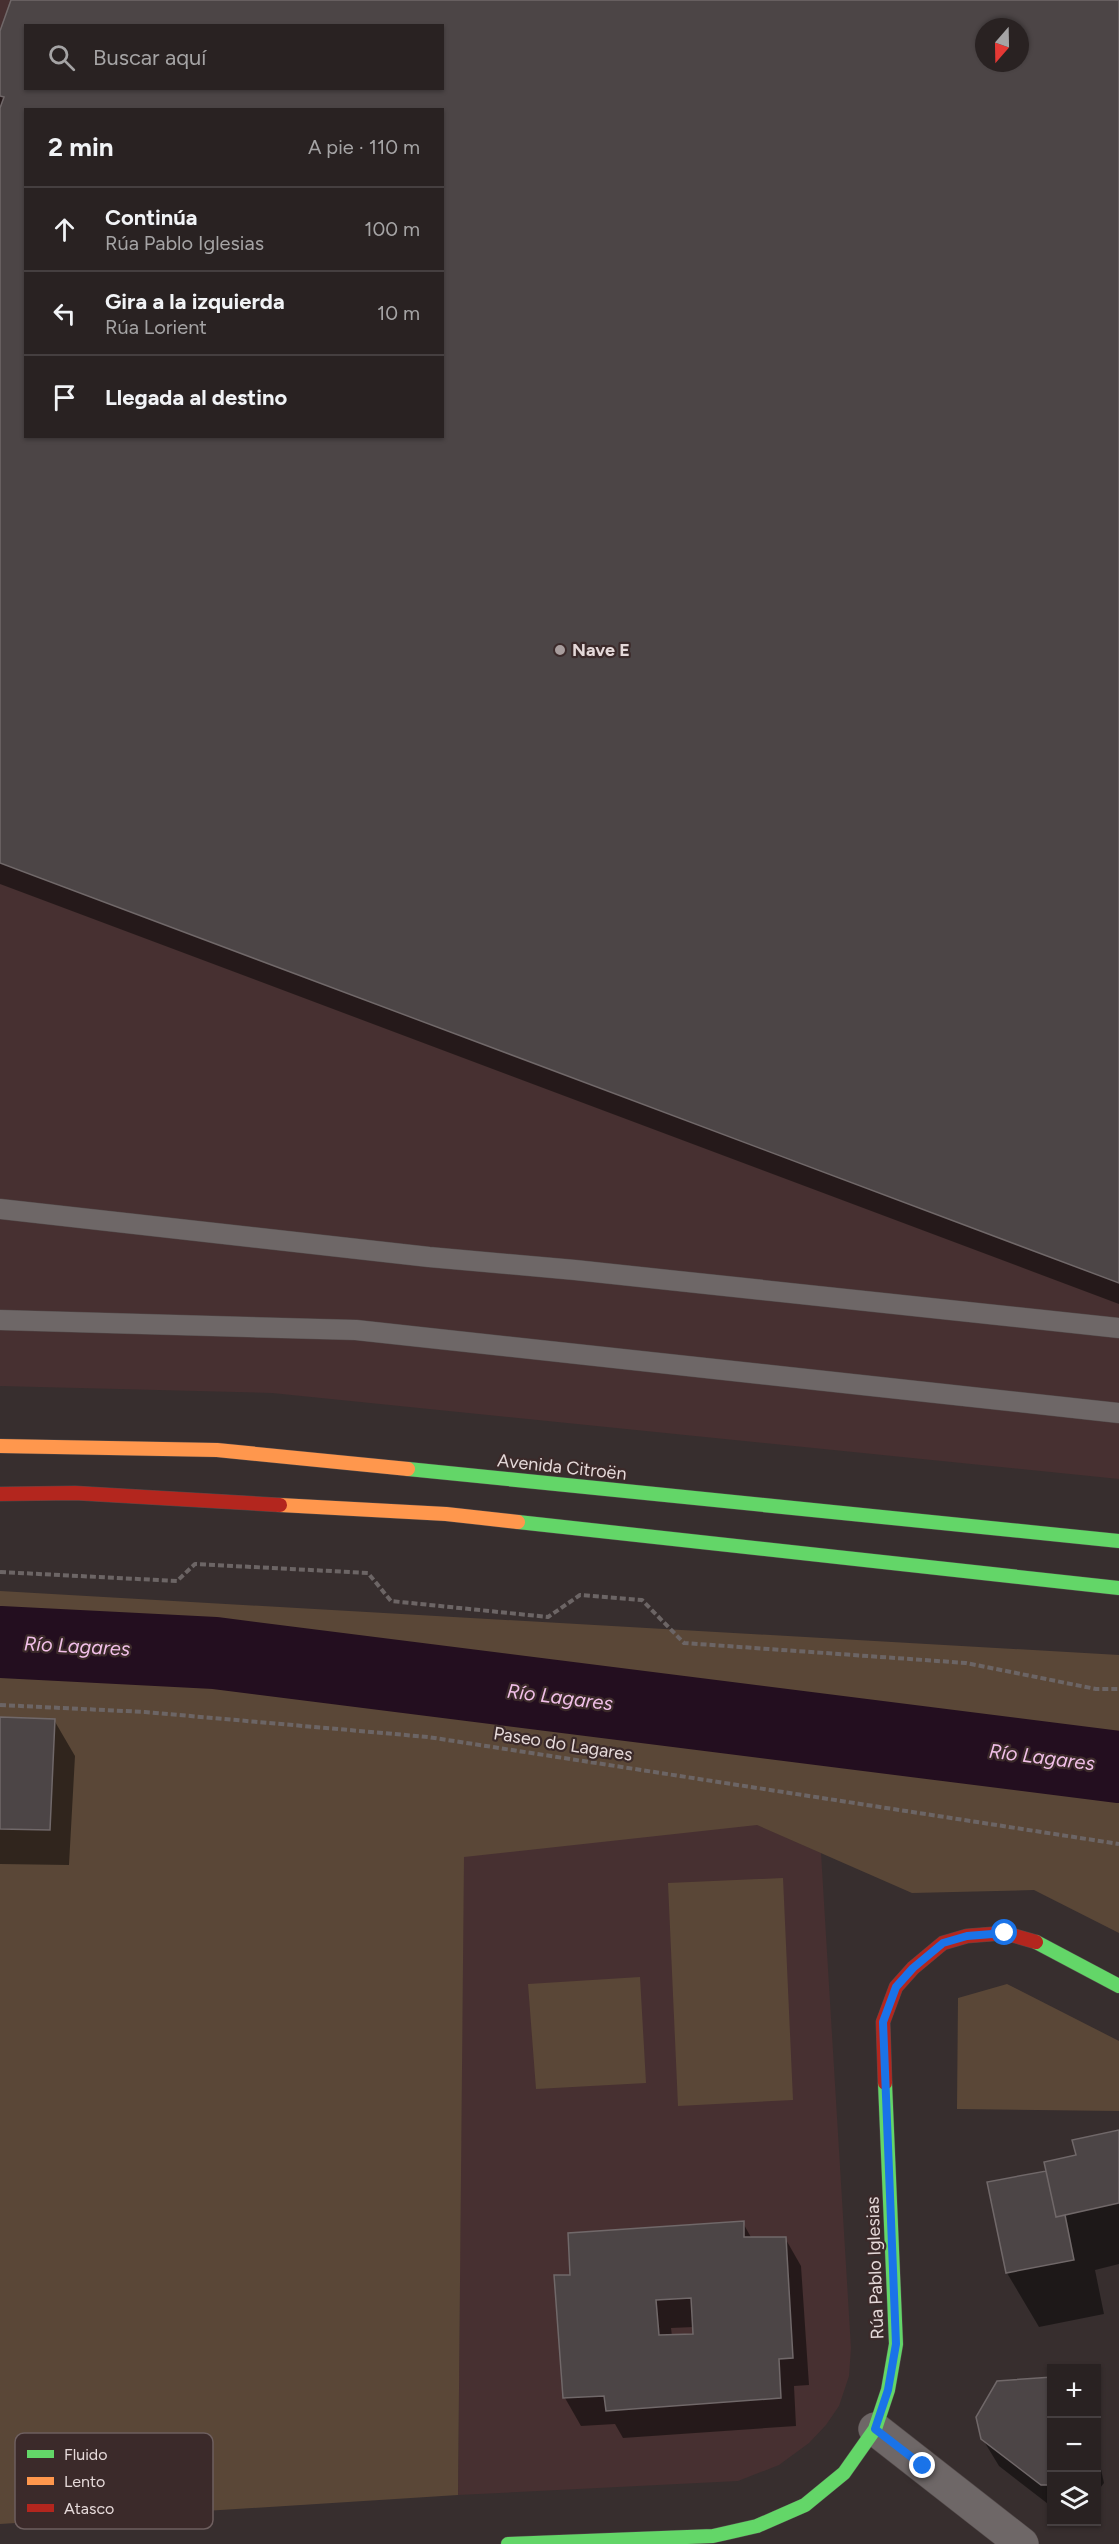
<!DOCTYPE html>
<html lang="es">
<meta charset="utf-8">
<style>
body{margin:0;font-family:Figtree,sans-serif;background:#352f2f;color:#f1f3f6}
.controls{position:absolute;right:18px;bottom:18px;display:grid;overflow:hidden;border-radius:0px;box-shadow:0 2px 4px #0004}
.controls button{width:54px;height:54px;display:grid;place-items:center;padding:0;border:0;border-bottom:2px solid #453f40;background:#292222;color:#f1f3f6;font:30px sans-serif}
.compass{position:absolute;left:975px;top:18px;width:54px;height:54px;border-radius:50%;background:#292222;box-shadow:0 2px 4px #0004;rotate:200deg}
.stop{position:absolute;width:18px;height:18px;margin:-14px;border:4px solid #1a73e8;border-radius:50%;background:#fff}
.stop.end{background:#1a73e8;border-color:#fff;box-shadow:0 2px 6px #0008}
.list{margin:0;padding:0;list-style:none}
h2{display:flex;justify-content:space-between;align-items:center;height:78px;margin:0;padding:0 24px;font-size:26px}
h2 small{font-size:20px;font-weight:400;color:#a5a4a5}
.list li{display:grid;grid-template-columns:39px 1fr auto;gap:18px;align-items:center;box-sizing:border-box;height:84px;padding:0 24px;border-top:2px solid #453f40}
.list b{display:block;font-size:22px;white-space:nowrap}
.list p{margin:0;font-size:20px;white-space:nowrap;color:#a5a4a5}
.list em{font-size:20px;font-style:normal;color:#a5a4a5}
.icon{flex:none;width:33px;height:33px;fill:none;stroke:currentColor;stroke-width:2;stroke-linecap:round;stroke-linejoin:round}
.map{position:relative;flex:none;width:1119px;height:2544px;overflow:hidden}
.search{position:absolute;background:#292222;box-shadow:0 2px 4px #0004;left:24px;top:24px;width:420px;height:66px;display:flex;align-items:center;gap:15px;box-sizing:border-box;padding:0 21px;border-radius:0px;color:#a5a4a5;font-size:22px}
.panel{position:absolute;background:#292222;box-shadow:0 2px 4px #0004;left:24px;top:108px;width:420px;height:330px;border-radius:0px}
.map>svg:first-child{display:block}
</style>
<div class="map">
<svg width="1119" height="2544" viewBox="0 0 1119 2544">
<rect width="100%" height="100%" fill="#372e2e"/>
<path fill="#473031" fill-rule="evenodd" d="M0 0H1119V1479L272 1393 0 1386ZM26 26H442V88H26ZM984 27H1020V63H984ZM26 110H442V436H26Z
M464 1789 733 1814 821 1853 851 2348 849 2376 839 2406 826 2425 809 2443 779 2465 738 2481 458 2495Z"/>
<path fill="#5a4737" d="M0 1591 1119 1655V1933L1034 1890 912 1893 757 1825 464 1857 458 2495 0 2524Z
M783 1878 793 2100 678 2106 668 1883Z
M640 1977 646 2083 536 2089 528 1984Z
M1007 1984 1119 2041V2111L957 2109 958 1998Z"/>
<path fill="#0007" fill-rule="evenodd" d="M12 0H1119V1304L0 884V35ZM26 26H442V88H26ZM984 27H1020V63H984ZM26 110H442V436H26Z
M0 1719 54 1720 75 1756 69 1865 0 1864Z
M1119 2132V2264L1095 2270 1104 2314 1039 2327 1007 2273 989 2183 1048 2172Z
M743 2223 752 2239 785 2238 801 2266 809 2385 794 2386 796 2426 623 2438 615 2424 581 2426 565 2398 572 2276ZM694 2327 695 2335 672 2336 671 2328Z
M1052 2379V2507L999 2466 982 2438Z
M1096 2447 1104 2483 1096 2493Z
M1096 2493 1100 2500 1096 2504Z"/>
<g fill="none" stroke-linecap="round" stroke-linejoin="round">
<path stroke="#230e1f" stroke-width="72" d="M0 1642 215 1653 1119 1767"/>
</g>
<path fill="#4c4546" stroke="#706869" stroke-width="1.5" fill-rule="evenodd" d="M11 0H1119V1283L0 863V108L4 97 0 96V31ZM26 26H442V88H26ZM984 27H1020V63H984ZM26 110H442V436H26Z
M0 1717 55 1719 50 1830 0 1829Z
M1119 2130V2203L1056 2217 1044 2162 1076 2155 1072 2140Z
M1046 2171 1056 2217 1065 2215 1074 2260 1006 2273 987 2182Z
M744 2221V2237H786L793 2358 779 2359 781 2398 606 2411 604 2396 563 2398 554 2275H570L568 2233ZM691 2298 693 2334 659 2335 656 2300Z
M1052 2377V2485H1041L981 2439 976 2417 997 2381Z"/>
<g fill="none" stroke-linecap="round" stroke-linejoin="round">
<g stroke="#524949" stroke-width="21">
<path id="lane" d="M0 1209 429 1257 575 1270 1119 1328
M0 1320 356 1330 1119 1413"/>
</g>
<g stroke="#524949" stroke-width="34">
<path id="street" d="M875 2429 1022 2544"/>
</g>
<g stroke="#524949" stroke-width="15">
<path id="fast" d="M408 1469 1119 1541
M518 1522 1119 1588
M1036 1942 1119 1986
M508 2544 713 2536 757 2526 805 2505 844 2473 875 2429 888 2390 896 2344 885 2083"/>
</g>
<g stroke="#524949" stroke-width="15">
<path id="slow" d="M0 1446 217 1450 408 1469
M280 1505 446 1514 518 1522"/>
</g>
<g stroke="#524949" stroke-width="15">
<path id="jam" d="M0 1494 75 1493 280 1505
M885 2083 883 2022 896 1987 913 1968 943 1943 967 1936 1005 1933 1036 1942"/>
</g>
<path stroke="#6c6565" stroke-width="4" stroke-dasharray="6 3" stroke-linecap="butt" d="M0 1572 177 1581 195 1564 368 1573 391 1601 548 1617 580 1595 642 1600 684 1643 966 1663 1096 1689H1119
M0 1705 145 1712 428 1737 1119 1844"/>
<use href="#lane" stroke="#6e6767" stroke-width="20"/>
<use href="#street" stroke="#6e6767" stroke-width="33"/>
<use href="#fast" stroke="#63d668" stroke-width="14"/>
<use href="#slow" stroke="#ff974d" stroke-width="14"/>
<use href="#jam" stroke="#b3261e" stroke-width="14"/>
</g>
<g fill="none" stroke-linecap="round" stroke-linejoin="round">
<path stroke="#1a73e8" stroke-width="8" d="M923 2466 875 2429 888 2390 896 2344 883 2022 896 1987 913 1968 943 1943 967 1936 1005 1933"/>
</g>
<circle fill="#a89d9d" stroke="#3b2a2a" stroke-width="2" cx="560" cy="650" r="6"/>
<g text-anchor="middle" stroke-width="4.5" stroke-linejoin="round" paint-order="stroke">
<g font-size="18" font-weight="bold" fill="#e5d9d9" stroke="#3b2a2a" text-anchor="start">
<text x="572" y="656">Nave E</text>
</g>
<g font-size="18" fill="#e5d9d9" stroke="#3b2a2a">
<text transform="translate(562 1467) rotate(6)" y="6">Avenida Citroën</text>
<text transform="translate(563 1744) rotate(9)" y="6">Paseo do Lagares</text>
<text transform="translate(875 2268) rotate(-92)" y="6">Rúa Pablo Iglesias</text>
</g>
<g font-size="20" font-style="italic" fill="#f1bfe8" stroke="#3b2a2a">
<text transform="translate(77 1646) rotate(3)" y="7">Río Lagares</text>
<text transform="translate(560 1697) rotate(7)" y="7">Río Lagares</text>
<text transform="translate(1042 1757) rotate(7)" y="7">Río Lagares</text>
</g>
</g>
<rect x="15" y="2433" width="198" height="96" rx="9" fill="#3b2a2a" stroke="#6e5f5f" stroke-width="1.5"/>
<rect x="27" y="2450" width="27" height="8" fill="#63d668"/>
<rect x="27" y="2477" width="27" height="8" fill="#ff974d"/>
<rect x="27" y="2504" width="27" height="8" fill="#b3261e"/>
<g font-size="16" fill="#e5d9d9">
<text x="64" y="2460">Fluido</text>
<text x="64" y="2487">Lento</text>
<text x="64" y="2514">Atasco</text>
</g>
</svg>
<div class="controls">
<button>+</button>
<button>−</button>
<button><svg class="icon" aria-label="layers" viewBox="0 0 24 24"><path d="M12 4l9 5-9 5-9-5zM3 14l9 5 9-5"/></svg></button>
</div>
<svg class="compass" viewBox="-18 -18 36 36"><path d="M0-13l5 13h-10z" fill="#e53935"/><path d="M0 13l5-13h-10z" fill="#a5a4a5"/></svg>
<div class="stop" style="left:1005px;top:1933px"></div>
<div class="stop end" style="left:923px;top:2466px"></div>
<div class="search"><svg class="icon" aria-label="search" viewBox="0 0 24 24"><circle cx="10" cy="10" r="6"/><path d="M15 15l6 6"/></svg>Buscar aquí</div>
<section class="panel">
<h2>2 min<small>A pie · 110 m</small></h2>
<ul class="list">
<li><svg class="icon" aria-label="ahead" viewBox="0 0 24 24"><path d="M12 20V5M6 11l6-6 6 6"/></svg><div><b>Continúa</b><p>Rúa Pablo Iglesias</p></div><em>100 m</em></li>
<li><svg class="icon" aria-label="left" viewBox="0 0 24 24"><path d="M17 20v-9H6M10 6l-5 5 5 5"/></svg><div><b>Gira a la izquierda</b><p>Rúa Lorient</p></div><em>10 m</em></li>
<li><svg class="icon" aria-label="arrive" viewBox="0 0 24 24"><path d="M6 21V4h12l-3 4 3 4H6"/></svg><div><b>Llegada al destino</b></div></li>
</ul>
</section>
</div>
